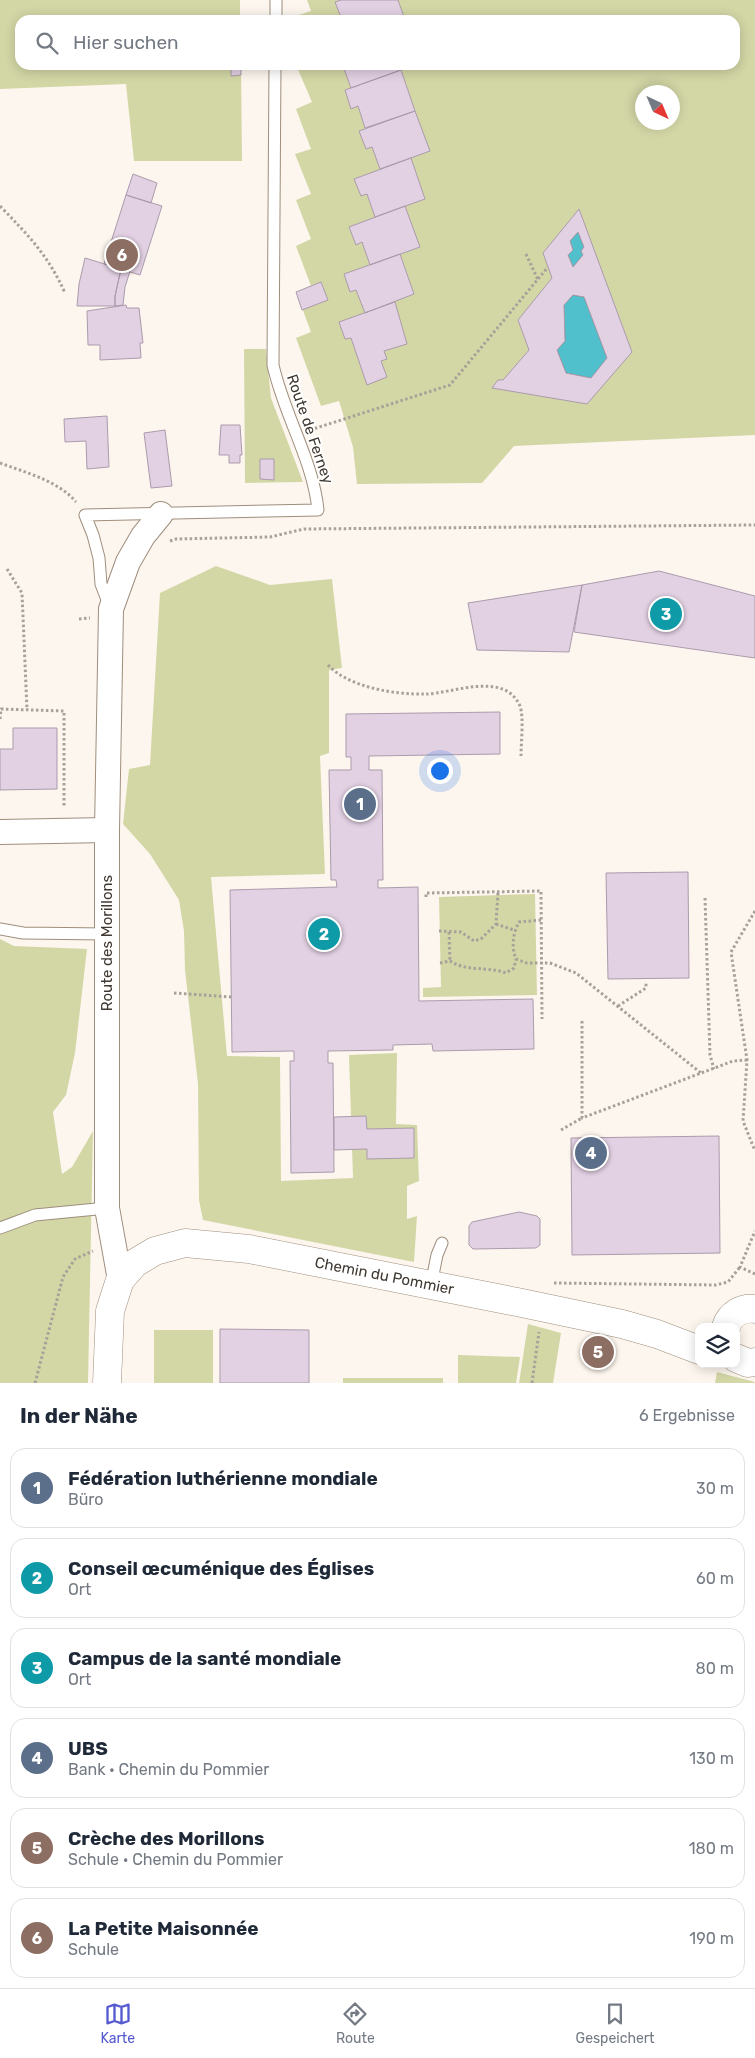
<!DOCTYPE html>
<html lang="de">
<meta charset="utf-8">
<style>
body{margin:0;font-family:Rubik,sans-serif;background:#f2f2f3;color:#1f2937}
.controls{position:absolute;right:15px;bottom:15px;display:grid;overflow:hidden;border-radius:10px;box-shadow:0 2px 12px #0003}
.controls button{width:45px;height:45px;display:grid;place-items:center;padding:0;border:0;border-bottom:1px solid #e0e1e3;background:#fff;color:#1f2937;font:25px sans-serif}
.compass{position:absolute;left:635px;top:85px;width:45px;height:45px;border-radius:50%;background:#fff;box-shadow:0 2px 12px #0003;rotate:136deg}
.you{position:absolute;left:439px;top:770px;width:18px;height:18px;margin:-12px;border:4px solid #fff;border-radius:50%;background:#1a73e8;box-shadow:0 0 0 8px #1a73e833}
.badge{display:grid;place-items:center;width:32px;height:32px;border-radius:50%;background:#555ad1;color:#fff;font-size:16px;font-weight:700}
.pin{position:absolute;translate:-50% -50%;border:2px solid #fff;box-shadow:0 1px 5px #0006}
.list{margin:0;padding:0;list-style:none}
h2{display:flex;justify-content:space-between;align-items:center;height:65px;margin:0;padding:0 20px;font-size:21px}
h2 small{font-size:16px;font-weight:400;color:#747a83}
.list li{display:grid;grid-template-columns:32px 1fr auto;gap:15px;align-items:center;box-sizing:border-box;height:80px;margin:0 10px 10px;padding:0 10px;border:1px solid #e0e1e3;border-radius:15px}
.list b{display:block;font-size:19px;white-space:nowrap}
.list p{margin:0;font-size:16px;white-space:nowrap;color:#747a83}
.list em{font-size:16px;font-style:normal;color:#747a83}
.icon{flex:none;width:28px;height:28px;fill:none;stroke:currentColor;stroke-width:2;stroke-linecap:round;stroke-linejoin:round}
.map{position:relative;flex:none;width:755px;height:1383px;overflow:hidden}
.search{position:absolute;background:#fff;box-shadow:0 2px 12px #0003;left:15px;right:15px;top:15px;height:55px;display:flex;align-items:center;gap:12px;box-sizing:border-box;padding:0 18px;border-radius:15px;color:#747a83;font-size:19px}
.sheet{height:605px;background:#fff}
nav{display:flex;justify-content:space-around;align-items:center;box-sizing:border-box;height:70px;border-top:1px solid #e0e1e3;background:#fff;font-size:14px;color:#747a83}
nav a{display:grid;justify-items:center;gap:2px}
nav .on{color:#555ad1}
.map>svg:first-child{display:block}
</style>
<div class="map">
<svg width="755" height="1383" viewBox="0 0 755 1383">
<rect width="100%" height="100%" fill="#fdf6ee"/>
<path fill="#d3d7a6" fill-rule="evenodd" d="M0 0H240V20H20V65H241L242 161H134L126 84 0 89Z
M307 0H755V435L514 446 482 483 357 484 353 447 339 401 321 406 296 338 311 332 296 292 311 286 296 246 311 239 296 200 311 194 295 154 311 149 296 109 312 102 296 65H735V20H297L296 16 311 11ZM642 92H672V122H642Z
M244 349H266L271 398 303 482 245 483Z
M216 566 270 585 332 579 342 668 329 670V753L320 756 325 874 211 877 227 1056 280 1057 281 1181 353 1178 349 1055 397 1053 396 1124 417 1125 419 1181 407 1186V1219L417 1216 414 1262 203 1220 199 1200 198 1084 185 970 184 931 179 900 150 854 123 824 129 769 150 765 160 593Z
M535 894 537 995 423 997V988L441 987 439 897Z
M0 939 14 946 87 949 75 1053 66 1095 53 1112 62 1174 72 1167 93 1131 88 1383H0Z
M528 1324 561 1333 553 1383H519Z
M154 1330H213V1383H154Z
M458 1355 520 1357 516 1383H458Z
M717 1372 755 1382V1383H715Z
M343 1378H443V1383H343Z"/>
<path fill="#50c1cc" stroke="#4b989e" d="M578 232 584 247 581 251 583 255 573 267 568 255 573 250 570 241Z
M573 295 584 297 607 358 591 378 566 373 557 350 565 341 564 305Z"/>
<path fill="#e2d0e3" stroke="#ab9bac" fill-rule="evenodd" d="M341 0H398L405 20H349L348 18 342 20 335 2Z
M231 65H241V75L231 76Z
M335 65H399L401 70 351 88 343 66 337 68Z
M401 70 415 111 365 128 358 106 351 109 345 90Z
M415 111 430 151 380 169 372 147 366 149 359 131Z
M411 158 425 199 375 217 367 194 361 196 354 179Z
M133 174 157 183 151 203 126 195Z
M126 195 162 206 140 275 104 264Z
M405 206 420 247 370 265 362 242 356 245 349 227Z
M579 209 632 352 587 404 492 388 498 380H503L529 350 518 320 552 278 543 253ZM578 232 584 247 581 251 583 255 573 267 568 255 573 250 570 241ZM573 295 584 297 607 358 591 378 566 373 557 350 565 341 564 305Z
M400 254 414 294 365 313 356 290 350 292 344 274Z
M85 258 121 269 115 296V306H77L79 284Z
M121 269 130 271 125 287 123 305 115 306V296Z
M321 282 328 300 302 310 296 292Z
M395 302 407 344 384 351 387 359 381 361 387 377 367 385 351 338 345 339 339 322Z
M126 305 127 308H139L143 343H140L141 358 100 360V345H88L87 311Z
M107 416 109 467 87 469 86 441 65 442 64 419Z
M221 425H240L242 455H240V463H229V455H219Z
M165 430 172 486 151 488 144 433Z
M260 459H274V480L260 479Z
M659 571 755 596V658L574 632 582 585Z
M582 585 569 652 477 650 468 603Z
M500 712V754L369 756V770H382L383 880H378V888L418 887 419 1001 533 999 534 1049 433 1051 432 1044 393 1045V1050L328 1051V1063H333L334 1172 291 1173 290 1061H294V1051L232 1052 230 890 337 887 336 880H331L329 770H351V757H346V714Z
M13 728H57V789L0 790V749H13Z
M688 872 689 978 608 979 606 873Z
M366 1116 367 1129 414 1128V1158L367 1159V1149L334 1150V1117Z
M719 1136 720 1253 572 1255 571 1138Z
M519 1212 537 1216 540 1219V1245L536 1248 473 1249 469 1245V1226L472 1222Z
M220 1329 309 1330V1383H220Z"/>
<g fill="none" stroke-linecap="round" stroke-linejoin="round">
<g stroke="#9e8e7d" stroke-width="13">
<path id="lane" d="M276 20V0
M109 605 101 584 99 558 93 535 85 515 318 510C313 460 284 415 273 365L275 65
M0 929 23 933 107 934
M0 1228 35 1215 107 1208
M431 1285 437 1255 442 1243"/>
</g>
<g stroke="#9e8e7d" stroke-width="26">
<path id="street" d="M0 832 107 830
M120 1280 107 1208V830L111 609 128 562 143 536 161 514"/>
</g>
<g stroke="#9e8e7d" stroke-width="29">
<g id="secondary">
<path d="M726 1327C730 1314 742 1307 755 1309"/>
<path d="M736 1358 748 1363 755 1362"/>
<path id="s1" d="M107 1383 110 1311 120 1280 135 1263 155 1251 185 1243 249 1249 517 1302 622 1324 657 1334 699 1350"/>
</g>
</g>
<path stroke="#a8a19a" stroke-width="3" stroke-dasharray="2.5 2.5" stroke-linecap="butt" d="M0 206C28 235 48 255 65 293
M526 254 538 280
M310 430 450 385 548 267
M0 463C24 472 59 481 76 502
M170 541 176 539 270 537 304 529 755 525
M7 569 22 593 27 710
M79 619 90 618
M328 665C348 687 395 695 425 694 452 694 504 670 520 706 524 717 521 743 521 756
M0 719 1 709 64 711V808
M426 897V893L541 891 542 1019
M705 898 710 1055 714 1069
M755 911 731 952 747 1060 743 1121 755 1151
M541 920 519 922C513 933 511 947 516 959L527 963H550L576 973 701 1073
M496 924 514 930
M439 931 461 932 474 941 481 939 496 924 498 892
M449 932 450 961
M440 963 450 961C467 972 487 966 506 973L514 968 516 959
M174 993 231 997
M618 1006 646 988V982
M582 1021V1118L733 1061 747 1060
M561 1130 582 1118
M755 1274 740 1267 755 1231
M554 1283 716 1285 728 1282 740 1267
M35 1383 63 1277 75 1259 93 1251
M532 1383 539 1332"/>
<use href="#lane" stroke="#fff" stroke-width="11"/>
<use href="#street" stroke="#fff" stroke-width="24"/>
<use href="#secondary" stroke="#fff" stroke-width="28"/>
</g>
<g text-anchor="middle" stroke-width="4" stroke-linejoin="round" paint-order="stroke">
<g font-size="15" fill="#403932" stroke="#fff">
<text transform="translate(310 429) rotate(71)" y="5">Route de Ferney</text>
<text transform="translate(107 943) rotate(-90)" y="5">Route des Morillons</text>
<text dy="5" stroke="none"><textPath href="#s1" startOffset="384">Chemin du Pommier</textPath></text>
</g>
</g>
</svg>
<div class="controls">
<button><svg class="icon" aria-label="layers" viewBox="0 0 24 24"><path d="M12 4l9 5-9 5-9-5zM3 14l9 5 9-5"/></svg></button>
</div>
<svg class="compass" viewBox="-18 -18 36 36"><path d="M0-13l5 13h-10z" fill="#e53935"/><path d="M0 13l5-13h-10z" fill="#747a83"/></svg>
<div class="you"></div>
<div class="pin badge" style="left:360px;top:804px;background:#5c6f8a">1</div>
<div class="pin badge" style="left:324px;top:934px;background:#0f9aa8">2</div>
<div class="pin badge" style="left:666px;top:614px;background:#0f9aa8">3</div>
<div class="pin badge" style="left:591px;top:1153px;background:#5c6f8a">4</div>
<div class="pin badge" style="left:598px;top:1352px;background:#8d6e63">5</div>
<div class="pin badge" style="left:122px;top:255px;background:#8d6e63">6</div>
<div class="search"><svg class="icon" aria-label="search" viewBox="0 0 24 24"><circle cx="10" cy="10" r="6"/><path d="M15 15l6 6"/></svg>Hier suchen</div>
</div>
<section class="sheet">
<h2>In der Nähe<small>6 Ergebnisse</small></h2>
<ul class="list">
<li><span class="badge" style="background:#5c6f8a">1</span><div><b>Fédération luthérienne mondiale</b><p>Büro</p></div><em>30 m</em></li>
<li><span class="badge" style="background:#0f9aa8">2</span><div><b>Conseil œcuménique des Églises</b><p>Ort</p></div><em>60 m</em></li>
<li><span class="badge" style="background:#0f9aa8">3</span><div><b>Campus de la santé mondiale</b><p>Ort</p></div><em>80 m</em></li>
<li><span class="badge" style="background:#5c6f8a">4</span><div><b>UBS</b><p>Bank · Chemin du Pommier</p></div><em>130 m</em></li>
<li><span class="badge" style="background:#8d6e63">5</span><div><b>Crèche des Morillons</b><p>Schule · Chemin du Pommier</p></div><em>180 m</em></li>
<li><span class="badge" style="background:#8d6e63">6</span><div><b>La Petite Maisonnée</b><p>Schule</p></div><em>190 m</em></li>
</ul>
</section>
<nav>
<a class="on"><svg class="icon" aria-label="map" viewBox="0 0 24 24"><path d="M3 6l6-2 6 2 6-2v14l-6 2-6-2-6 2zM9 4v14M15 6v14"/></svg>Karte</a>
<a><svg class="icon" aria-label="directions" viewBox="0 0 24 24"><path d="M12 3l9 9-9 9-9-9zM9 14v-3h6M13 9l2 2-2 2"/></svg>Route</a>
<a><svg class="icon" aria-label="saved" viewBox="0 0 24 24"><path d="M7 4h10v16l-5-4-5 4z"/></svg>Gespeichert</a>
</nav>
